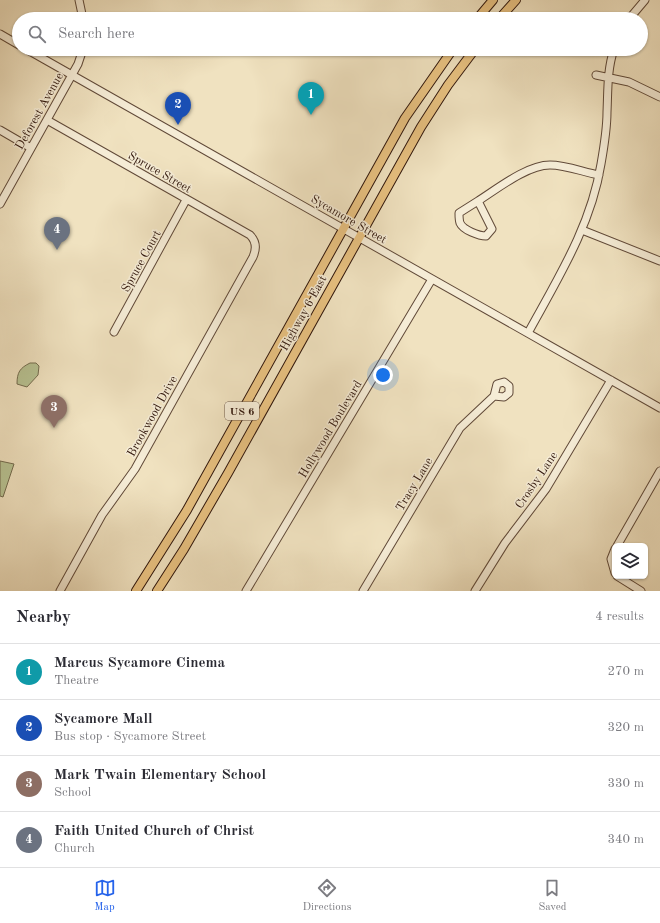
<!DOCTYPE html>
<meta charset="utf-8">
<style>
body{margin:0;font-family:"Old Standard TT",serif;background:#f7f7f7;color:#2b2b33}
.controls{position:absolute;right:12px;bottom:12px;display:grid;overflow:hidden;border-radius:6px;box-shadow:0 1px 3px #0004}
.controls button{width:36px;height:36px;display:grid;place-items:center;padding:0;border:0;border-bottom:1px solid #e1e1e2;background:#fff;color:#2b2b33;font:20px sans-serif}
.you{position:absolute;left:383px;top:375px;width:14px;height:14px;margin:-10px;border:3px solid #fff;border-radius:50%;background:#1a73e8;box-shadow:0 0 0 6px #1a73e833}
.badge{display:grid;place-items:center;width:26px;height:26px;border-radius:50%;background:#2563eb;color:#fff;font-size:13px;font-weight:700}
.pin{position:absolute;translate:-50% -33px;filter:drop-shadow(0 1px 2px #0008)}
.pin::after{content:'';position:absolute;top:21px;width:14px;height:12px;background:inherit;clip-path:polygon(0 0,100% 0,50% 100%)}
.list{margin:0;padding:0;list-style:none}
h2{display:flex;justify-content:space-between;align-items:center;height:52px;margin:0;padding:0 16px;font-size:17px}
h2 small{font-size:13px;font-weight:400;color:#7c7c81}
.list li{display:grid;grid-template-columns:26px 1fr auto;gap:12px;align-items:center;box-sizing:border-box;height:56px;padding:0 16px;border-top:1px solid #e1e1e2}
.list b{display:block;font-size:15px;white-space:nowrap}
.list p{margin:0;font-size:13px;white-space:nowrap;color:#7c7c81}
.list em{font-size:13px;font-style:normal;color:#7c7c81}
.icon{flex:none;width:22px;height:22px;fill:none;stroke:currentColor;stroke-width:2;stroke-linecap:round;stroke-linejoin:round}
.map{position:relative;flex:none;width:660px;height:591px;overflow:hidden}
.search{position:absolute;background:#fff;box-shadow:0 1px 3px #0004;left:12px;right:12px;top:12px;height:44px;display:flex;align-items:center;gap:10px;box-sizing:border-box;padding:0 14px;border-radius:22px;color:#7c7c81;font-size:15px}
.sheet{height:276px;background:#fff}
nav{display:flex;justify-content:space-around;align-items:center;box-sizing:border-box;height:56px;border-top:1px solid #e1e1e2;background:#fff;font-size:11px;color:#7c7c81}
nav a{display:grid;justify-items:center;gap:2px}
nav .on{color:#2563eb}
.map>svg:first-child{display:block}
</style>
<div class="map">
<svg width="660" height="591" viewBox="0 0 660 591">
<rect width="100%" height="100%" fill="#f0e2c0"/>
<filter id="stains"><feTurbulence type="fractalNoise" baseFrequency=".005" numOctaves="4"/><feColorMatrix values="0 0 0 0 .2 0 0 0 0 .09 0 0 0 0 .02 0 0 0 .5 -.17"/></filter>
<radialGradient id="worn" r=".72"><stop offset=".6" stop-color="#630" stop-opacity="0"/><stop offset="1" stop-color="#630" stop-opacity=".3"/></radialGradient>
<path fill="#b8c393" stroke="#746c4f" d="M30 363H36L39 366 38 375 27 387 17 384C17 372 20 368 30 363Z
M0 461 14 464 3 497 0 496Z"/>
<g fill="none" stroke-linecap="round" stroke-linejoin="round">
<g stroke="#604938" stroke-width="9">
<path id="minor" d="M79 0 83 19
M629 19 645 0
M0 34 19 45
M26 49 660 408
M596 75 629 82 660 97
M47 120 250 235C256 241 257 248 253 257L135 469 102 515 60 591
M0 130 31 148
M478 201C497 189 527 165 550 165 566 165 583 172 599 175
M478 201 492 229 486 236C479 236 463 230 460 223 459 220 459 216 459 213Z
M0 204 78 64 83 49
M582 230 660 261
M114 332 186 200
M528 333C558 278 591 226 601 164 604 147 607 129 607 112 608 91 607 70 614 49
M504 382 509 386V393L504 397 494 396 497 384Z
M617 546 660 471
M615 549 611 559 615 573
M617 576 641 591
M246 591 432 279
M363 591 460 428 494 396
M475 591 505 543 546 489 611 380"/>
</g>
<g stroke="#30160b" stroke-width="10">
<path id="major" d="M477 19 493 0
M499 19 516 0
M136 591 187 510 405 118 453 49
M157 591 184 549 228 473 421 127 448 85 475 49"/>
</g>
<use href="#minor" stroke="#f5ecd6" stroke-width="7"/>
<use href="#major" stroke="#e8c180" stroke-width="8"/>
</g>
<g text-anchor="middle" stroke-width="3" stroke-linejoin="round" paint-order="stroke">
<rect fill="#f5ecd6" stroke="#6b5648" stroke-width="1" x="225" y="402" width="34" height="18" rx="3"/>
<g font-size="11" font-weight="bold" fill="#30160b">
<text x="242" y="415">US 6</text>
</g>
<g font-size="12" fill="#30160b" stroke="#f5ecd6">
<text transform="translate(39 111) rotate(-61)" y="4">Deforest Avenue</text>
<text transform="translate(160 172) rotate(30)" y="4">Spruce Street</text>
<text transform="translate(349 219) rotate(30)" y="4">Sycamore Street</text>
<text transform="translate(141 261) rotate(-61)" y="4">Spruce Court</text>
<text transform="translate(303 313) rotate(-61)" y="4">Highway 6 East</text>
<text transform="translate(152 416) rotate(-61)" y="4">Brookwood Drive</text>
<text transform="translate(330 429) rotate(-59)" y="4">Hollywood Boulevard</text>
<text transform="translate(536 480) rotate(-56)" y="4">Crosby Lane</text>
<text transform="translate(414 484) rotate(-59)" y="4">Tracy Lane</text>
</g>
</g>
<rect width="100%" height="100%" filter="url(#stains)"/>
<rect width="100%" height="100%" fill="url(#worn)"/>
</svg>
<div class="controls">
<button><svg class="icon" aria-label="layers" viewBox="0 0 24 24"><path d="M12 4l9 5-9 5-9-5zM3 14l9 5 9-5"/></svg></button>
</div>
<div class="you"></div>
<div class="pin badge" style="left:311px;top:115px;background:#0f9aa8">1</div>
<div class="pin badge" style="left:178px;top:125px;background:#1a4fb4">2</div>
<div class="pin badge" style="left:54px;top:428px;background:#8d6e63">3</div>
<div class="pin badge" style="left:57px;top:250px;background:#6b7280">4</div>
<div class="search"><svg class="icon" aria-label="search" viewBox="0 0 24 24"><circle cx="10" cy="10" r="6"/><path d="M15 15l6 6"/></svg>Search here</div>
</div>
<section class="sheet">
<h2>Nearby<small>4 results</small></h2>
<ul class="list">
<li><span class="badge" style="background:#0f9aa8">1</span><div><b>Marcus Sycamore Cinema</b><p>Theatre</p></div><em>270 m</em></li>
<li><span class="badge" style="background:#1a4fb4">2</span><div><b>Sycamore Mall</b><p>Bus stop · Sycamore Street</p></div><em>320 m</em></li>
<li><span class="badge" style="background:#8d6e63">3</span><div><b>Mark Twain Elementary School</b><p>School</p></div><em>330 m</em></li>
<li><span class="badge" style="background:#6b7280">4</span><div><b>Faith United Church of Christ</b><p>Church</p></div><em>340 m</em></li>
</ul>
</section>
<nav>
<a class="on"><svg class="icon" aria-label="map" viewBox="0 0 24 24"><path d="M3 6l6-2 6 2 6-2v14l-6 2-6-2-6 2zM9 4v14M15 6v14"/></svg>Map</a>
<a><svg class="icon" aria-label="directions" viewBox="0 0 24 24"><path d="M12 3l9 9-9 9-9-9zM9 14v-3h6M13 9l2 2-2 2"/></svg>Directions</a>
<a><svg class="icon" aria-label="saved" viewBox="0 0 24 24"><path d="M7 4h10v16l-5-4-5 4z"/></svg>Saved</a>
</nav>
